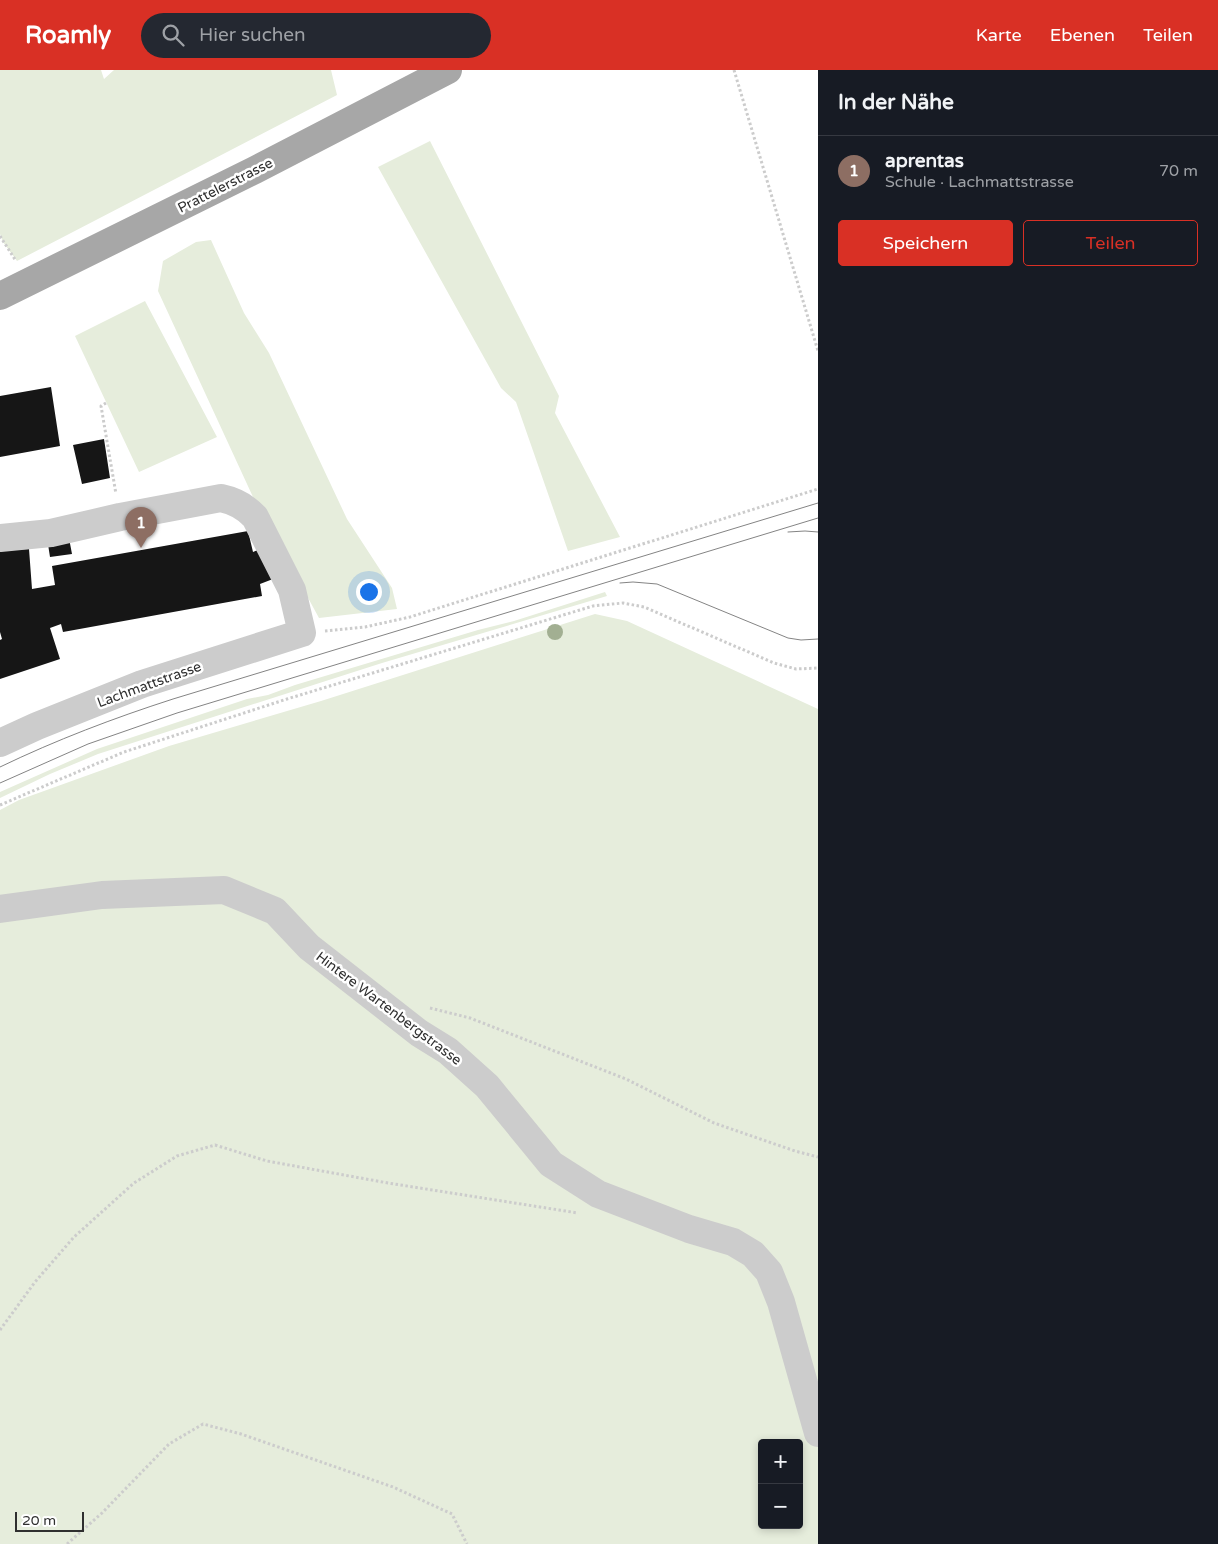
<!DOCTYPE html>
<html lang="de">
<meta charset="utf-8">
<style>
body{margin:0;font-family:"Varela Round",sans-serif;background:#242831;color:#f1f3f6}
.controls{position:absolute;right:15px;bottom:15px;display:grid;overflow:hidden;border-radius:5px;box-shadow:0 2px 8px #0003}
.controls button{width:45px;height:45px;display:grid;place-items:center;padding:0;border:0;border-bottom:1px solid #363941;background:#171b24;color:#f1f3f6;font:25px sans-serif}
.scale{position:absolute;left:15px;bottom:12px;width:69px;box-sizing:border-box;padding-left:5px;border:2px solid #2f2f2f;border-top:0;font-size:14px;line-height:18px;white-space:nowrap;color:#2f2f2f;-webkit-text-stroke:4px #fff;paint-order:stroke}
.you{position:absolute;left:368px;top:521px;width:18px;height:18px;margin:-12px;border:4px solid #fff;border-radius:50%;background:#1a73e8;box-shadow:0 0 0 8px #1a73e833}
.badge{display:grid;place-items:center;width:32px;height:32px;border-radius:50%;background:#d93025;color:#fff;font-size:16px;font-weight:700}
.pin{position:absolute;translate:-50% -41px;filter:drop-shadow(0 1px 2px #0008)}
.pin::after{content:'';position:absolute;top:26px;width:18px;height:15px;background:inherit;clip-path:polygon(0 0,100% 0,50% 100%)}
.list{margin:0;padding:0;list-style:none}
h2{display:flex;justify-content:space-between;align-items:center;height:65px;margin:0;padding:0 20px;font-size:21px}
h2 small{font-size:16px;font-weight:400;color:#9ea1a6}
.list li{display:grid;grid-template-columns:32px 1fr auto;gap:15px;align-items:center;box-sizing:border-box;height:70px;padding:0 20px;border-top:1px solid #363941}
.list b{display:block;font-size:19px;white-space:nowrap}
.list p{margin:0;font-size:16px;white-space:nowrap;color:#9ea1a6}
.list em{font-size:16px;font-style:normal;color:#9ea1a6}
.actions{display:flex;gap:10px;padding:15px 20px}
.actions a{flex:1;padding:11px 0;border:1px solid #d93025;border-radius:5px;text-align:center;font-size:18px;color:#d93025}
.actions .main{background:#d93025;color:#fff}
.icon{flex:none;width:28px;height:28px;fill:none;stroke:currentColor;stroke-width:2;stroke-linecap:round;stroke-linejoin:round}
.map{position:relative;flex:none;width:818px;height:1474px;overflow:hidden}
header{display:flex;align-items:center;gap:30px;box-sizing:border-box;height:70px;padding:0 25px;background:#d93025;color:#fff}
header strong{font-size:24px}
nav{display:flex;gap:28px;margin-inline-start:auto;font-size:18px}
.search{width:350px;height:45px;background:#242831;display:flex;align-items:center;gap:12px;box-sizing:border-box;padding:0 18px;border-radius:28px;color:#9ea1a6;font-size:19px}
main{display:flex}
aside{flex:1;background:#171b24}
.map>svg:first-child{display:block}
</style>
<header>
<strong>Roamly</strong>
<div class="search"><svg class="icon" aria-label="search" viewBox="0 0 24 24"><circle cx="10" cy="10" r="6"/><path d="M15 15l6 6"/></svg>Hier suchen</div>
<nav><a>Karte</a><a>Ebenen</a><a>Teilen</a></nav>
</header>
<main>
<div class="map">
<svg width="818" height="1474" viewBox="0 0 818 1474">
<rect width="100%" height="100%" fill="#fff"/>
<path fill="#e6eddc" fill-rule="evenodd" d="M0 0H101L104 9 114 0H331L337 25 17 191 3 172 0 164Z
M430 71 559 326 555 343 620 467 568 481 516 332 501 318 378 97Z
M211 170 244 243 269 283 347 449 392 518 397 539 319 548 253 427 158 221 163 191 196 172Z
M145 231 217 367 139 402 75 266Z
M605 522 607 526 382 593 98 684 50 704 0 728V722L97 679 247 629 268 625 295 615 478 560 514 551Z
M595 544 627 551 818 639V1474H0V740L19 730 169 676 321 631ZM762 1373H799V1455H762Z"/>
<path fill="#161616" d="M51 317 60 376 0 387V326Z
M104 369 110 408 82 414 73 375Z
M248 461 253 482 258 480 273 509 260 514 262 526 63 562 61 554 50 558 60 589 0 609V570L2 569 0 562V480L29 479 32 519 55 515 52 496Z
M68 463 72 484 50 487 47 468Z"/>
<g fill="none" stroke-linecap="round" stroke-linejoin="round">
<path stroke="#ccc" stroke-width="3" stroke-dasharray="2.5 2.5" stroke-linecap="butt" d="M734 0 818 281
M0 166 16 191
M106 333 101 336 116 424
M325 561 365 557 410 547 818 419
M0 735 124 682 287 629 593 536 623 533 644 537 774 593 796 599 818 598
M430 938 470 948 626 1009 714 1053 795 1081 818 1087
M0 1260 35 1212 74 1167 134 1113 177 1086 215 1075 267 1091 388 1113 578 1143
M67 1474 102 1443 169 1374 203 1354 241 1364 393 1417 452 1444 467 1474"/>
<path stroke="#ccc" stroke-width="28" d="M0 468 51 463 120 447 221 428C235 431 245 436 255 447L292 520 302 563 142 614 37 656 0 673
M0 839 102 825 224 820 275 841 309 877 419 963 448 981 487 1016 551 1094 598 1124 689 1159 733 1172 753 1184 769 1202 781 1232 818 1363"/>
<path stroke="#a7a7a7" stroke-width="28" d="M0 226 255 100 448 0"/>
<path stroke="#848484" stroke-width="1" d="M788 462 805 461 818 462
M620 513 633 512 657 514 788 568 801 570 818 569
M0 697C56 670 114 648 173 629L818 433
M0 713 88 674 177 643 818 448"/>
</g>
<circle fill="#a2af92" cx="555" cy="562" r="8"/>
<g text-anchor="middle" stroke-width="5" stroke-linejoin="round" paint-order="stroke">
<g font-size="14" fill="#2f2f2f" stroke="#fff">
<text transform="translate(225 115) rotate(-27)" y="5">Prattelerstrasse</text>
<text transform="translate(149 614) rotate(-20)" y="5">Lachmattstrasse</text>
<text transform="translate(389 938) rotate(37)" y="5">Hintere Wartenbergstrasse</text>
</g>
</g>
</svg>
<div class="controls">
<button>+</button>
<button>−</button>
</div>
<div class="scale">20 m</div>
<div class="you"></div>
<div class="pin badge" style="left:141px;top:478px;background:#8d6e63">1</div>
</div>
<aside>
<h2>In der Nähe<small></small></h2>
<ul class="list">
<li><span class="badge" style="background:#8d6e63">1</span><div><b>aprentas</b><p>Schule · Lachmattstrasse</p></div><em>70 m</em></li>
</ul>
<div class="actions"><a class="main">Speichern</a><a>Teilen</a></div>
</aside>
</main>
